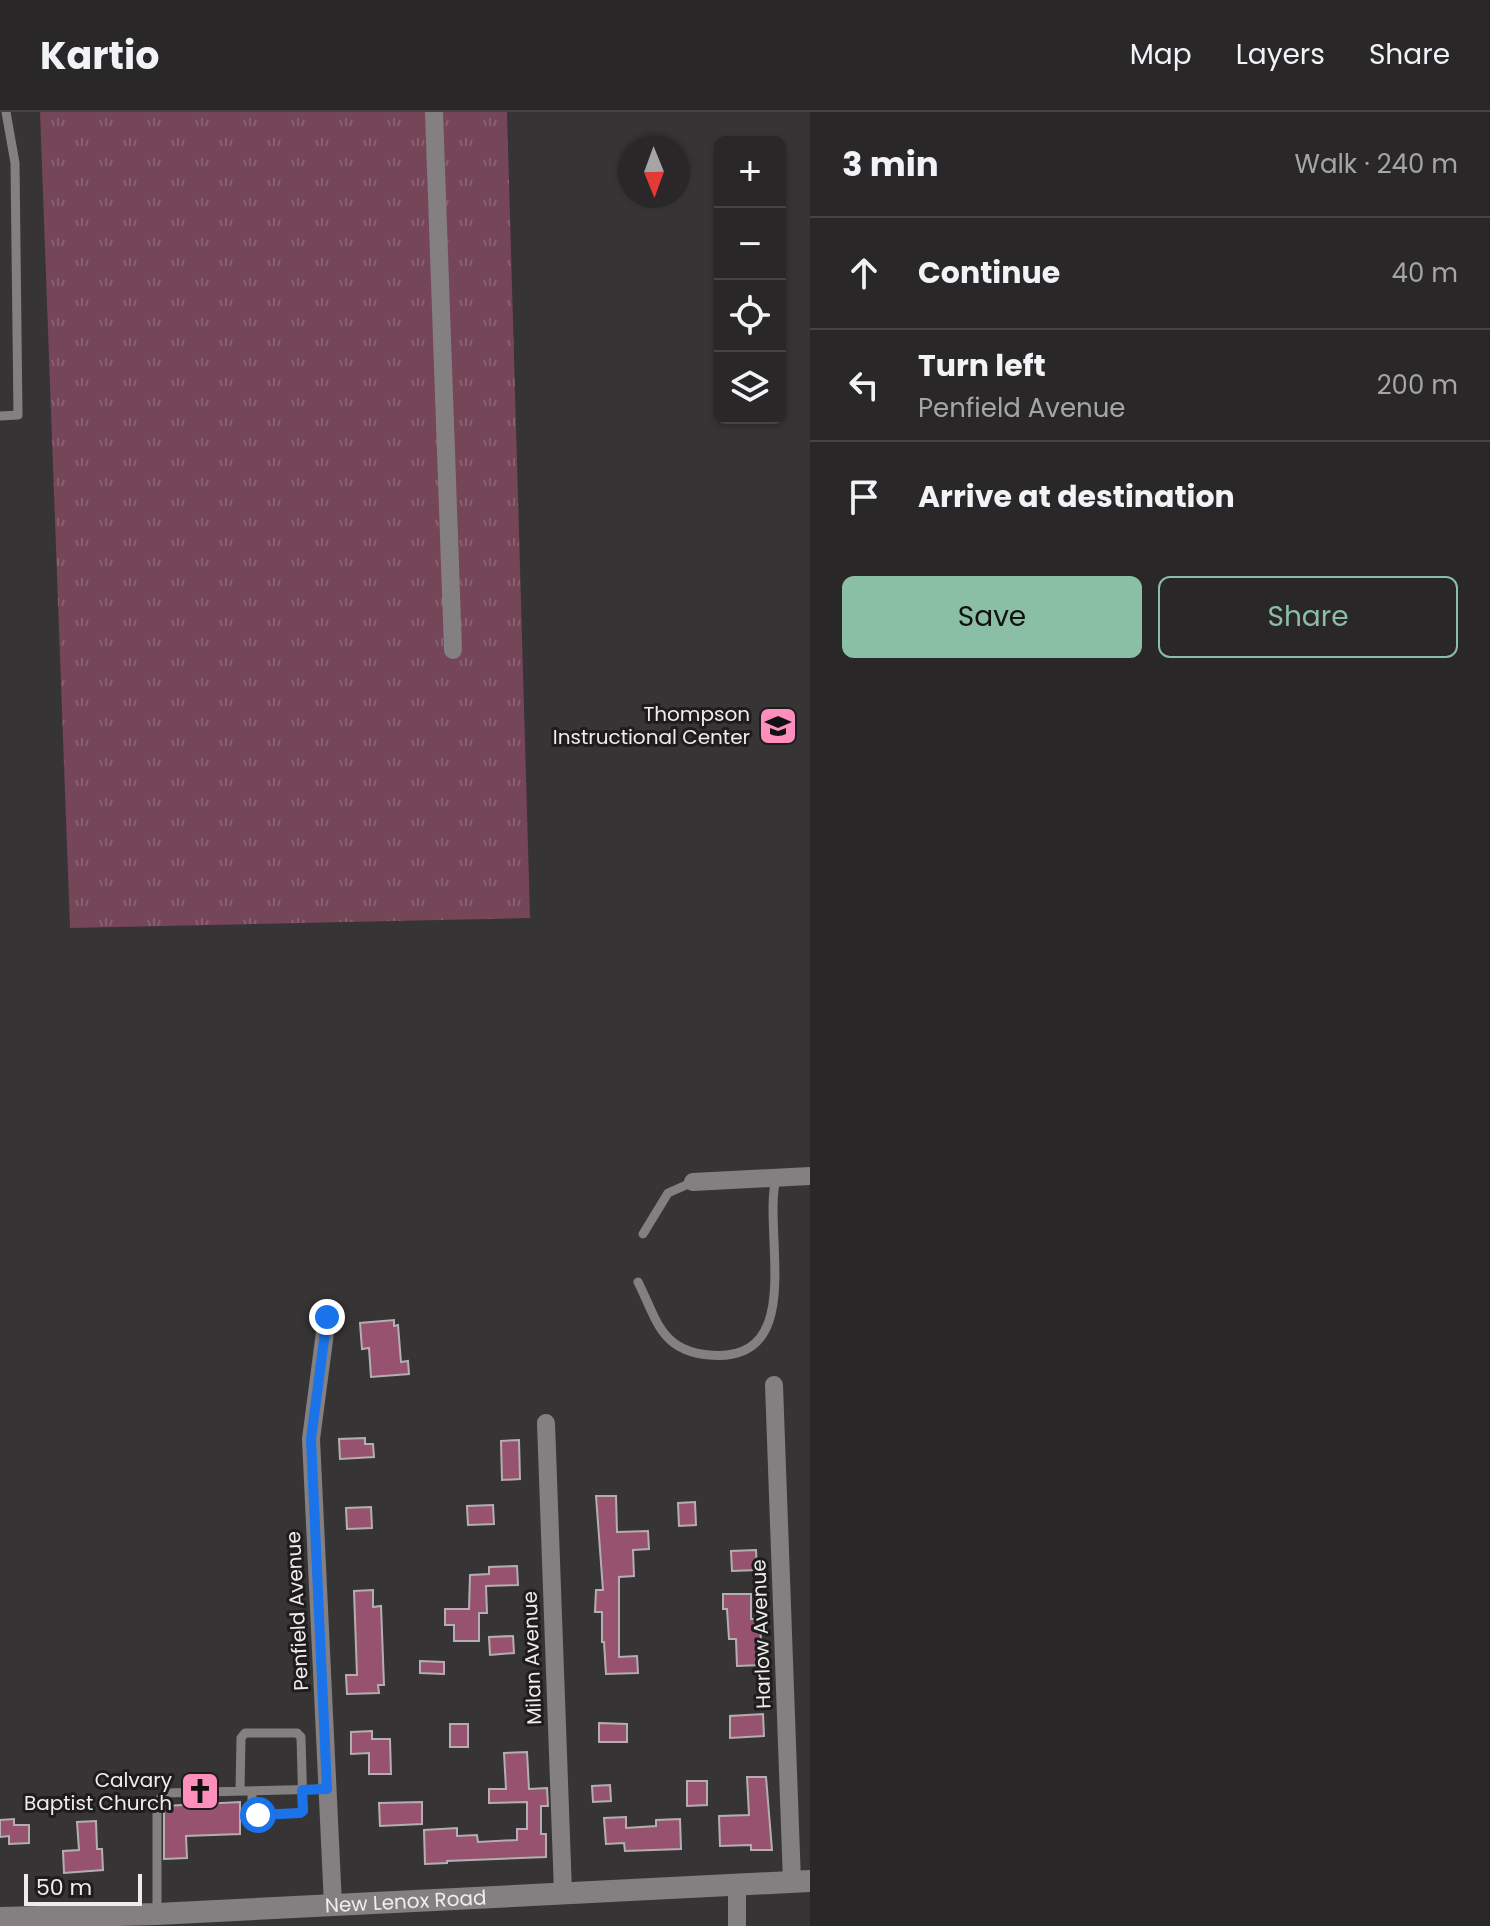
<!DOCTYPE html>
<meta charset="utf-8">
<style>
body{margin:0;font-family:Poppins,sans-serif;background:#312f30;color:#f1f3f6}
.controls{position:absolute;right:24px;top:24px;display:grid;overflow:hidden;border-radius:12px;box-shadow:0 2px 6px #0004}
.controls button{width:72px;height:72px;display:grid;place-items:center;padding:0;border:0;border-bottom:2px solid #454445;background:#292728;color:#f1f3f6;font:40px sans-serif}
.compass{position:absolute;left:618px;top:24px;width:72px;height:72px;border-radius:50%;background:#292728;box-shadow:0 2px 6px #0004;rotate:179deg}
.scale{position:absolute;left:24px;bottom:20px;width:118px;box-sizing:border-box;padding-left:8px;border:4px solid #eeecec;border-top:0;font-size:22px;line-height:28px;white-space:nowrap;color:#eeecec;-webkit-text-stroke:6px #1e1c1d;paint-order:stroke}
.stop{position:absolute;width:24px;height:24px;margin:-18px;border:6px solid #1a73e8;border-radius:50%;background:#fff}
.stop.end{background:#1a73e8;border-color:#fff;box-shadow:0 2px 8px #0008}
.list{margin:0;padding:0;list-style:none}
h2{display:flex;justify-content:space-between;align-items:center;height:104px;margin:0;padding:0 32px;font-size:34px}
h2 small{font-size:26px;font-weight:400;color:#a5a5a8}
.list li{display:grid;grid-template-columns:52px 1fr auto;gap:24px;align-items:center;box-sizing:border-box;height:112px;padding:0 32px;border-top:2px solid #454445}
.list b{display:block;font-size:30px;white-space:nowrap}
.list p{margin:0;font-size:26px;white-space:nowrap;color:#a5a5a8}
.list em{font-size:26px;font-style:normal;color:#a5a5a8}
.actions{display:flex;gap:16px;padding:24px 32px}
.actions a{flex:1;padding:18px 0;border:2px solid #8abfa5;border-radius:12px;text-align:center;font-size:28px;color:#8abfa5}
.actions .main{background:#8abfa5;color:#111}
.icon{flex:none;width:44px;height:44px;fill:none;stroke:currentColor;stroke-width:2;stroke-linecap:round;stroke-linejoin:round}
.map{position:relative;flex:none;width:810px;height:1814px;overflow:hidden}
header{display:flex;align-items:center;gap:48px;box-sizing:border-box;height:112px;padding:0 40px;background:#292728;border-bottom:2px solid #454445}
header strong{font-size:38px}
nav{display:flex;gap:44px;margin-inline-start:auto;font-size:28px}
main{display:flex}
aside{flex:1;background:#292728}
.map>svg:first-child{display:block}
</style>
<header>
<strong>Kartio</strong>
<nav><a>Map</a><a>Layers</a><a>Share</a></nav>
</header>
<main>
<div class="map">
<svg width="810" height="1814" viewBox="0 0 810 1814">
<defs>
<pattern id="grass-tufts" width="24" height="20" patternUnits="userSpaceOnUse" patternTransform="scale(2)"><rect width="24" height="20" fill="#754558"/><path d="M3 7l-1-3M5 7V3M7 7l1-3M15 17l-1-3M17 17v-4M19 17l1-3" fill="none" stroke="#896070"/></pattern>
</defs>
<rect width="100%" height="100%" fill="#373435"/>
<path fill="url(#grass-tufts)" d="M40 0H507L530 806 70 816Z"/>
<path fill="#96526e" stroke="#b3afb0" stroke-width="2" d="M394 1208V1214L398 1213 401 1250 408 1249 409 1262 371 1265 369 1236 362 1237 360 1211Z
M365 1326V1332H373L374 1345 340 1347 339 1327Z
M519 1328 520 1367 502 1368 501 1329Z
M596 1384H616L617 1420 648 1419 649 1437 633 1438 634 1464 619 1465V1545L637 1544 638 1561 606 1562 604 1530H602V1500H595L596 1478H603Z
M695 1390 696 1413 679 1414 678 1391Z
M493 1393 494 1412 468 1413 467 1394Z
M371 1395 372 1416 347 1417 346 1396Z
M756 1438 757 1458 732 1459 731 1439Z
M517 1454 518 1473 486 1474 487 1501H479V1529H454V1513H445V1497H469L470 1463 489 1462V1455Z
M373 1478V1495L381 1494 384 1573H378L379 1581 347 1582 346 1563H357L354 1479Z
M723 1482H751V1507H760L762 1553 737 1554 736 1527H729L727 1497H723Z
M513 1524 514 1541 490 1543 489 1525Z
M420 1549 444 1550V1562L420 1561Z
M763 1602 764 1624 730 1626V1604Z
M599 1611 627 1612V1630H599Z
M450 1612H468V1635H450Z
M372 1619V1627H390L391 1662H369V1641L351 1642V1620Z
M527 1640 529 1677 547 1676 548 1694H541V1722H546V1745L447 1749V1751L425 1752 424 1718 457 1716V1724L477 1723 478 1730 517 1728V1717H527V1690L489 1691V1677H506L504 1641Z
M747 1665H766L772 1738H751V1733L720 1734 719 1704 749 1703Z
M687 1669H707V1693L687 1694Z
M610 1673 611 1689 593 1690 592 1674Z
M240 1690V1722L186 1724 187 1746 164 1747V1694Z
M422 1690V1712L380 1714 379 1691Z
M626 1705V1716L656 1714V1708L680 1707 681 1737 625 1739 624 1731 606 1732 604 1706Z
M14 1707V1713H29V1731L9 1732V1724L0 1725V1708Z
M96 1709 97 1737H102L103 1758 64 1761 63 1739 79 1738 77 1710Z"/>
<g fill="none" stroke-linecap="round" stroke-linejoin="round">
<path stroke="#848081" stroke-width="9" d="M0 304 18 303 15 51 6 0
M643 1122 668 1081 693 1070
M638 1170C657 1208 661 1239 709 1243 808 1252 762 1122 776 1066
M240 1679 241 1626 245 1621H297L301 1625 303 1699 300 1701 258 1703 252 1700V1679
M157 1802V1690L165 1681 327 1677"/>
<path stroke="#848081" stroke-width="18" d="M434 0 453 538
M693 1070 810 1064
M327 1205 311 1327 333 1793
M774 1273 792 1770
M546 1311 563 1780
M737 1772V1814"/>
<path stroke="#848081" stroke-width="22" id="s1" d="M0 1806 157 1802 810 1769"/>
</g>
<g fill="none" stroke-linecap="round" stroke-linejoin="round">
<path stroke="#1a73e8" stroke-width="10" d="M258 1703 300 1701 303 1699 302 1678 327 1677 311 1327 327 1205"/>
</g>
<defs>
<g id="school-square" transform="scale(2)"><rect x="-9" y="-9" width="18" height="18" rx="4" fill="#fe8ebc" stroke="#1e1c1d"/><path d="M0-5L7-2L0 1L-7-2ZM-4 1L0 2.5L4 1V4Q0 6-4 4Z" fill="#111"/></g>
<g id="church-square" transform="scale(2)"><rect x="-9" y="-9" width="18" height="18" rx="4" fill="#fe8ebc" stroke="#1e1c1d"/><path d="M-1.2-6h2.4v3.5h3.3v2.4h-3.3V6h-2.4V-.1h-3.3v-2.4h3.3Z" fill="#111"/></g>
</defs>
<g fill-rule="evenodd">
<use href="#school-square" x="778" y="614"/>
<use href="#church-square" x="200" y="1679"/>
</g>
<g text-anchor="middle" stroke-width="6" stroke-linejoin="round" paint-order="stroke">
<g font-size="20" fill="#eeecec" stroke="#1e1c1d" text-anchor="end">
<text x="750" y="609">Thompson<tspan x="750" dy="23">Instructional Center</tspan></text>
<text x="172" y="1675">Calvary<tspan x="172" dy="23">Baptist Church</tspan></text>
</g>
<g font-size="20" fill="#eeecec" stroke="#1e1c1d">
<text transform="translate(297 1499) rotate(-93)" y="7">Penfield Avenue</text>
<text transform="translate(761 1522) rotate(-92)" y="7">Harlow Avenue</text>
<text transform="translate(532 1546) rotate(-92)" y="7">Milan Avenue</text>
<text dy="7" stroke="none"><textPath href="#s1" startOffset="406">New Lenox Road</textPath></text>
</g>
</g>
</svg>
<div class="controls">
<button>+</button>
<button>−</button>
<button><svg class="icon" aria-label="locate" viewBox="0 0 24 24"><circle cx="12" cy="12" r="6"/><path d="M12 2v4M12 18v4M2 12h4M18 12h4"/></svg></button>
<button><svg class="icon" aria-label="layers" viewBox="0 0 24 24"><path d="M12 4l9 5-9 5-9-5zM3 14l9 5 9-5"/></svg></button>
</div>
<svg class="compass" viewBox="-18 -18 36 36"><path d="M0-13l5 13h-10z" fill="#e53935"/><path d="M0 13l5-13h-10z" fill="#a5a5a8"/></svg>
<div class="scale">50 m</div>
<div class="stop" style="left:258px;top:1703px"></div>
<div class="stop end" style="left:327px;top:1205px"></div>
</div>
<aside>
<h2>3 min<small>Walk · 240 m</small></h2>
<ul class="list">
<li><svg class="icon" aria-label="ahead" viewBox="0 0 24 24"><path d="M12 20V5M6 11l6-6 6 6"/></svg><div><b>Continue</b></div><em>40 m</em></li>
<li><svg class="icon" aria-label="left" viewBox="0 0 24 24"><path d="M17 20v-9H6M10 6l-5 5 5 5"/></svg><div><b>Turn left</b><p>Penfield Avenue</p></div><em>200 m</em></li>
<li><svg class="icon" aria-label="arrive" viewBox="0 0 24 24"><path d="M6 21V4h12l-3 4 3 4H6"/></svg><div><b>Arrive at destination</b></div></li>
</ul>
<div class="actions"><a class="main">Save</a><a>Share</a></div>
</aside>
</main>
